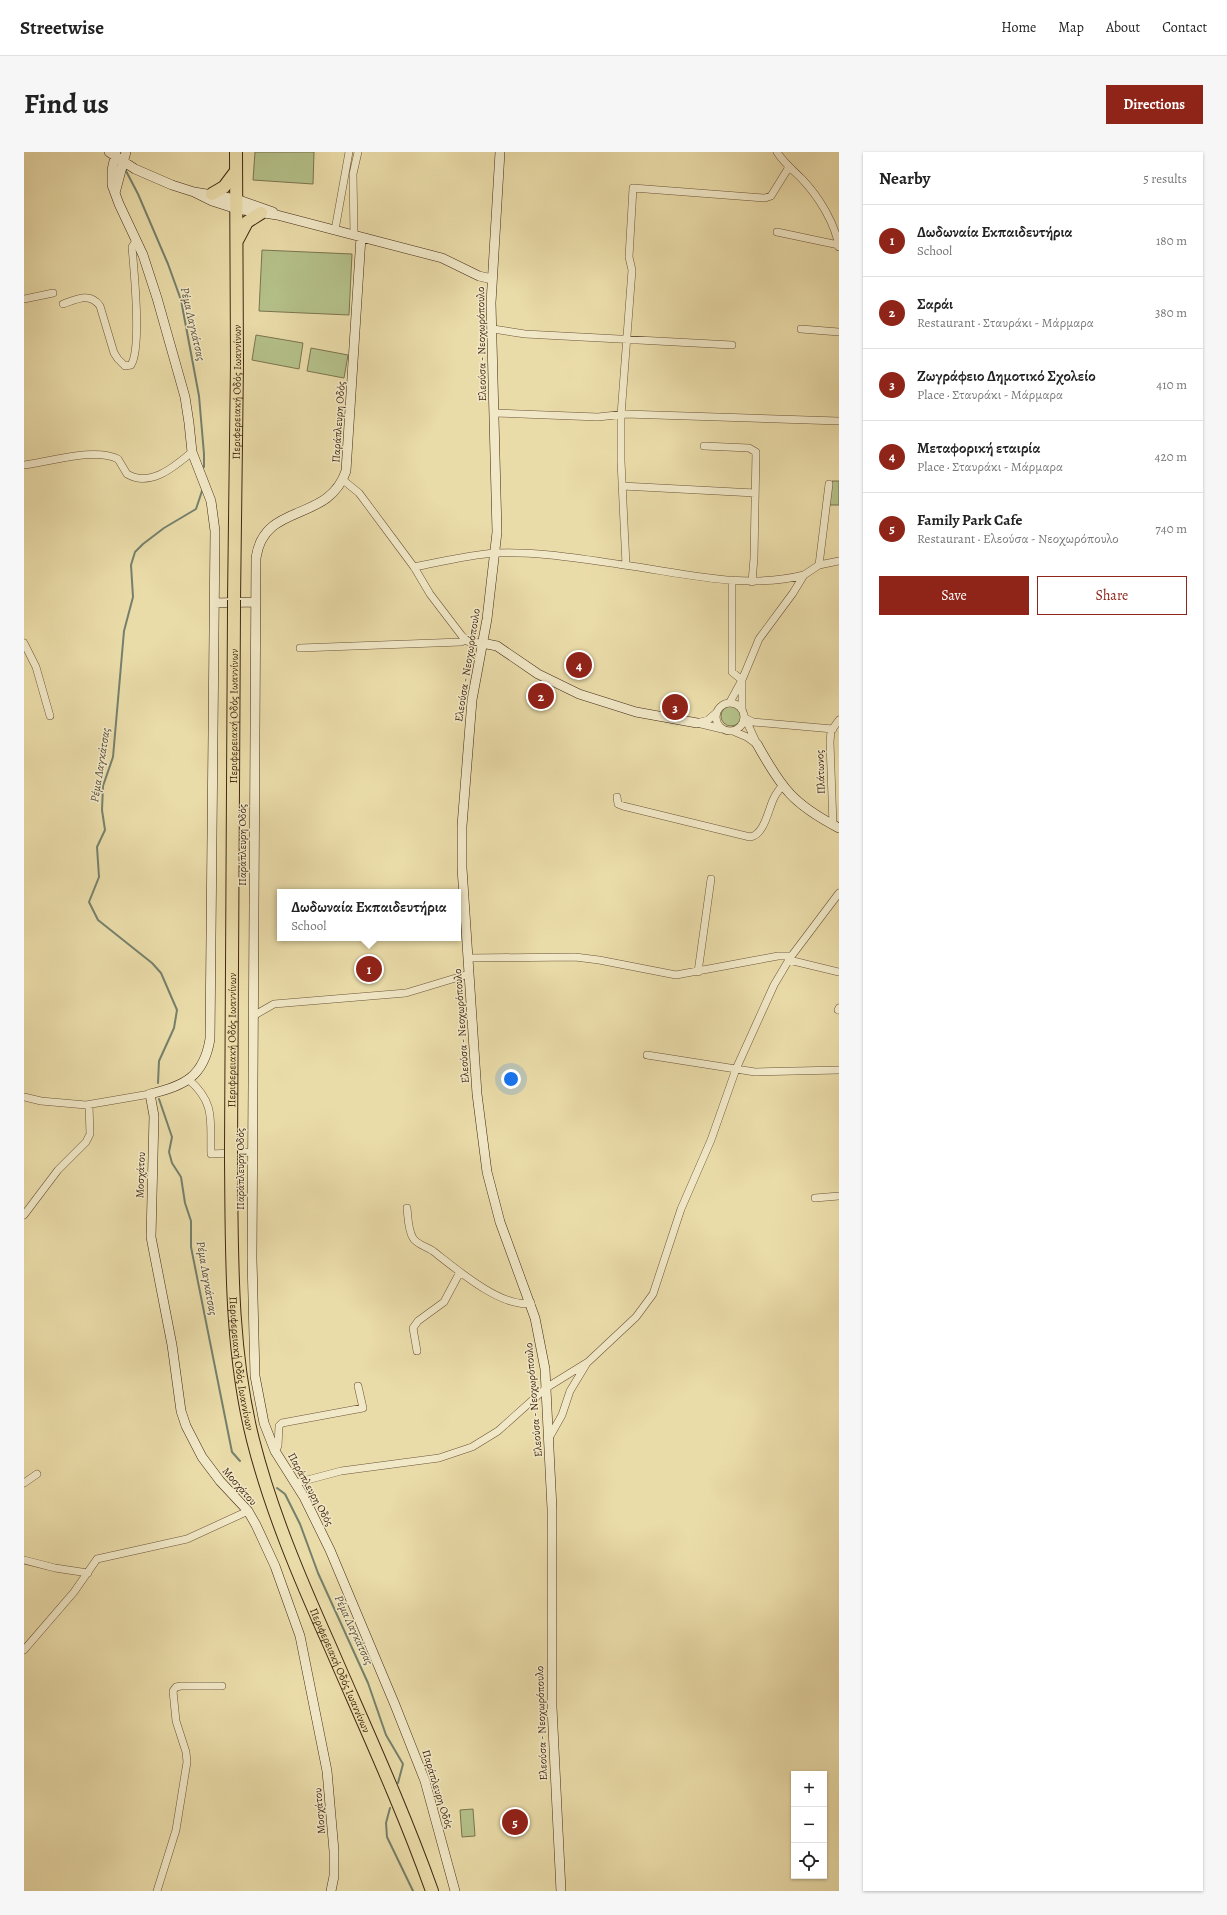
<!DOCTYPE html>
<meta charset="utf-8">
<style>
body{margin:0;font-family:Alegreya,serif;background:#f6f6f6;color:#222}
.controls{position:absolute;right:12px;bottom:12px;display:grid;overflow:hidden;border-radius:0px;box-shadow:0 1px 3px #0004}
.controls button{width:36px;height:36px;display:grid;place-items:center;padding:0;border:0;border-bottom:1px solid #e0e0e0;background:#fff;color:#222;font:20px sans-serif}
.you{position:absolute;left:487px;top:927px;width:14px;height:14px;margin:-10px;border:3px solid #fff;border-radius:50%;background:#1a73e8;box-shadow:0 0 0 6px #1a73e833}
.badge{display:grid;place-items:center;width:26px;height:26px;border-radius:50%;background:#8f2418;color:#fff;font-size:13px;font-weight:700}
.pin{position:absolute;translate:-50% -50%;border:2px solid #fff;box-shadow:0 1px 4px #0006}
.popup{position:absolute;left:253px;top:737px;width:184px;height:52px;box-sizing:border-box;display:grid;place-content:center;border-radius:0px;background:#fff;filter:drop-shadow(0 1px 3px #0005);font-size:13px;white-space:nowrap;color:#767676}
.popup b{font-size:15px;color:#222}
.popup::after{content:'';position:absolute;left:50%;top:100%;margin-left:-8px;border:8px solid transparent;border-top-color:#fff}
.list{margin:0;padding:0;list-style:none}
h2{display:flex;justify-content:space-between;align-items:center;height:52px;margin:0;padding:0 16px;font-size:17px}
h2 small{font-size:13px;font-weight:400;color:#767676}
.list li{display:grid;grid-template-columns:26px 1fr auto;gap:12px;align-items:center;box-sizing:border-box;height:72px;padding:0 16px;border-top:1px solid #e0e0e0}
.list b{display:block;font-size:15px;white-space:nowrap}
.list p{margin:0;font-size:13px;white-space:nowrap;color:#767676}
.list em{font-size:13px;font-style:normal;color:#767676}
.actions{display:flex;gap:8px;padding:12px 16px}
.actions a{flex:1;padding:9px 0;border:1px solid #8f2418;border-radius:0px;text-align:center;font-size:14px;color:#8f2418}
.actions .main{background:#8f2418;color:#fff}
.icon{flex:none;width:22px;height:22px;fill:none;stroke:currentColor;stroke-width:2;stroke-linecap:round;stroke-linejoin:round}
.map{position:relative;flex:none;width:815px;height:1739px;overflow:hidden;border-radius:0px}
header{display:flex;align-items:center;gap:24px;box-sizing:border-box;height:56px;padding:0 20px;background:#fff;border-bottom:1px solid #e0e0e0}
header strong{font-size:19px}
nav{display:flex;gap:22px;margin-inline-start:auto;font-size:14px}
.intro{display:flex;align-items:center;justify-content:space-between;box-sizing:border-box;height:96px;padding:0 24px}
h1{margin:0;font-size:28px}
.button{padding:10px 18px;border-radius:0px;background:#8f2418;color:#fff;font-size:14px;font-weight:700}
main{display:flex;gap:24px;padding:0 24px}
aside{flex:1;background:#fff;border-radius:0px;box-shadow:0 1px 3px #0004}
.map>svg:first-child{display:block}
</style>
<header>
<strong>Streetwise</strong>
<nav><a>Home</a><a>Map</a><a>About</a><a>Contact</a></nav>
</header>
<div class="intro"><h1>Find us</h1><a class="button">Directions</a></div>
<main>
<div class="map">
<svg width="815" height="1739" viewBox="0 0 815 1739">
<rect width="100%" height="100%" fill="#eadca9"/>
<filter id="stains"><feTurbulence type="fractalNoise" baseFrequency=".005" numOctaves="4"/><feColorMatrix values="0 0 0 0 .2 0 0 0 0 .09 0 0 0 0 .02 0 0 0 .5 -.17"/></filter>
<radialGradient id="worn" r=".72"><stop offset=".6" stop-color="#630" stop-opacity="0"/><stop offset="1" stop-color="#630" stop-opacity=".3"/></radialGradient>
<path fill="#b5c18a" stroke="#7b744e" d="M231 0H290L289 32 229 28Z
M238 98 328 102 325 163 235 159Z
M232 183 279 191 275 217 228 208Z
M287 196 324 203 320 226 283 219Z
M808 329H815V353H805Z
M697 564a10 10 0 1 1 20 0a10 10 0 1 1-20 0Z
M449 1657 451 1684 438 1685 436 1658Z"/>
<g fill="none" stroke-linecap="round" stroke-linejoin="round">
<path stroke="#75806c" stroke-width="2" d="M101 17 114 42 144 112 157 148 175 244 180 302V315
M134 931 135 909 150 876 153 858 137 821 128 811 74 768 65 750 75 725 73 695 81 678 78 658 79 634 89 605 100 479 109 445 107 413 111 400 119 392 140 376 172 357 178 339
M135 947 148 985 145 1000 148 1011 157 1025 161 1051 167 1069V1095L208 1300 216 1309
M253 1336 261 1342 276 1372 294 1421 344 1531 362 1583 379 1612 374 1631
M366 1656 362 1671 363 1685 389 1739"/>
<g stroke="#6b5438" stroke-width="8">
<path id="street" d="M753 0C760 11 769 18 778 27 795 45 811 71 815 95
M311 78 325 0
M753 80 815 93
M330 83 329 22 334 0
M0 147 29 141
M39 152C53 147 66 140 76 154L90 201 94 207 101 214 107 213C118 196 110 118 108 95L112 89
M469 177 501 182 708 193
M777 177 815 180
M470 261 574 265 601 262 815 269
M680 294 725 296 732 300 730 406 728 430
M0 313C26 310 70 295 94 307L103 322C127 336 151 314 168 300
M319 328 335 341 367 384 390 415 406 442 438 484 445 490 458 491
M598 334 731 341
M602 413 597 309V263L608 118 605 105 609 36 741 46 747 44 765 15
M795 413 805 332
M390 415C416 410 444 403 471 401 513 399 558 407 600 413 659 421 721 438 780 423
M708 428V520L718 528
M0 491 12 515 26 564
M276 496 437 490 442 488
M706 550 718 528 735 487 769 441 780 423 795 413 815 409
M692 565a14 14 0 1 1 28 0a14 14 0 1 1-28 0Z
M718 557V530
M721 566 729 570 809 577
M721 566 733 592
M673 571 698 577
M673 571 684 568 692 561
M709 579 723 585 731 591
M593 645 594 652 599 654 726 685C740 683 744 659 749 648 751 643 754 639 758 634
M809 673 806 590 807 579 815 568
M445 806 551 805 575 808 652 823 754 804H767
M765 808 815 820
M674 820 687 727
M814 858 815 856
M229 864 250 852 382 841 445 822
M623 903 731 920 815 918
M165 928C192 951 186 970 187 1002L229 1000
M0 945 17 949 62 953 126 942
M791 1046 815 1044
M383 1056C384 1065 384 1078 389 1086 392 1092 403 1095 409 1099 431 1116 478 1157 507 1151
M0 1063 34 1018 62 990 66 982 65 953
M393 1199 389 1176 394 1169 420 1150 436 1120
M525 1286 538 1263 546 1239 563 1211
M251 1299 254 1294 255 1274 258 1271 339 1256 334 1234
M0 1331 13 1322
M272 1331 317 1319 415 1306 448 1295 474 1279 522 1236 564 1210 612 1165 629 1142 657 1057 687 988 712 917 750 833 766 806 815 741
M0 1408 31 1416 64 1421
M0 1498 50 1440 73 1407 163 1387 224 1359
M133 1739 152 1678 163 1610 162 1600 152 1569 149 1539 152 1535 157 1534H198"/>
</g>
<g stroke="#412713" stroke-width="10">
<path id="secondary" d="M85 0 111 17 148 33 170 40 212 47 249 60
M92 0 88 18V33L95 52 119 103 133 146 161 245 165 271 168 300 187 349 191 379 186 887C180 924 161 934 126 942L130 964 127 1085 148 1193 157 1259 162 1274 178 1305 196 1329 224 1359 232 1373 251 1414 276 1484 303 1619 310 1699V1724L307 1739
M476 0 467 151 473 380 463 467 448 548 438 674V716L453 942 463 1020 476 1070 511 1166 521 1217 528 1357V1555L537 1739
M170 40 188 49 213 57 253 63 418 106 455 124 468 127
M91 41 102 0
M337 85 322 319C304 372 240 349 232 406L228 1107 231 1224 240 1271 251 1299 280 1345 306 1398 371 1553 401 1629 431 1739
M190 451 232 450
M458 491 473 494 514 522 555 542 612 560 673 571
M733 592C758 637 769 652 815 676"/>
</g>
<g stroke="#412713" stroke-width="14">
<g id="highway">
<path d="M188 42 200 35 212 19"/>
<path d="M214 87 223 70 237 61"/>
<path id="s1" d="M210 448 213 211 212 0"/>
<path id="s2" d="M207 995 210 457"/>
<path id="s3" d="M207 1008C208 1102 206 1196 229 1288 247 1359 276 1427 306 1494 341 1575 378 1655 408 1739"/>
</g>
</g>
<use href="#street" stroke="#f1e8c7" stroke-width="7"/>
<use href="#secondary" stroke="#f1e8c7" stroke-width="9"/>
<use href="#highway" stroke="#eadca9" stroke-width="12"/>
<g stroke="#412713" stroke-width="14" stroke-linecap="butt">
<path id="highway-bridge" d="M210 457V448
M207 995V1008"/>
</g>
<use href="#highway-bridge" stroke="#eadca9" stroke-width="12"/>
</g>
<g text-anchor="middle" stroke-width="3" stroke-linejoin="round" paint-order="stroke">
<g font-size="11" fill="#412713" stroke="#f1e8c7">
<text transform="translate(457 192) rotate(-91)" y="4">Ελεούσα - Νεοχωρόπουλο</text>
<text dy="4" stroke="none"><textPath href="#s1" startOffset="208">Περιφερειακή Οδός Ιωαννίνων</textPath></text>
<text transform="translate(314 270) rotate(-86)" y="4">Παράπλευρη Οδός</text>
<text transform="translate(443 513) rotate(-81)" y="4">Ελεούσα - Νεοχωρόπουλο</text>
<text dy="4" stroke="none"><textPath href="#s2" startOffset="431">Περιφερειακή Οδός Ιωαννίνων</textPath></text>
<text transform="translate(796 620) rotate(-92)" y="4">Πλάτωνος</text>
<text transform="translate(218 693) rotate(-90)" y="4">Παράπλευρη Οδός</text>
<text transform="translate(437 874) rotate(-94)" y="4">Ελεούσα - Νεοχωρόπουλο</text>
<text dy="4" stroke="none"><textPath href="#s2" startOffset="107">Περιφερειακή Οδός Ιωαννίνων</textPath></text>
<text transform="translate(216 1017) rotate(-90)" y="4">Παράπλευρη Οδός</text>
<text transform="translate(116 1023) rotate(-88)" y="4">Μοσχάτου</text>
<text dy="4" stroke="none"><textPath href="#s3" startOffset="204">Περιφερειακή Οδός Ιωαννίνων</textPath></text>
<text transform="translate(509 1248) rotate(-95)" y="4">Ελεούσα - Νεοχωρόπουλο</text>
<text transform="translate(216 1334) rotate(49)" y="4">Μοσχάτου</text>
<text transform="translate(287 1337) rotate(61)" y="4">Παράπλευρη Οδός</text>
<text dy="4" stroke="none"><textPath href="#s3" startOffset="528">Περιφερειακή Οδός Ιωαννίνων</textPath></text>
<text transform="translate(517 1571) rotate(-92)" y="4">Ελεούσα - Νεοχωρόπουλο</text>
<text transform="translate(414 1637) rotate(73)" y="4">Παράπλευρη Οδός</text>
<text transform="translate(295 1659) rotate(-95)" y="4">Μοσχάτου</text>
</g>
<g font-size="12" font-style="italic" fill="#574c38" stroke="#f1e8c7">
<text transform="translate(169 172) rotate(77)" y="4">Ρέμα Λαγκάτσας</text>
<text transform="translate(76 613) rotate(-81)" y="4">Ρέμα Λαγκάτσας</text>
<text transform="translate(183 1126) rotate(80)" y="4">Ρέμα Λαγκάτσας</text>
<text transform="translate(330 1478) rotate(65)" y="4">Ρέμα Λαγκάτσας</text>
</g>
</g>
<rect width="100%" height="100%" filter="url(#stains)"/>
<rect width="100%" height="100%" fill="url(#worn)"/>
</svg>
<div class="controls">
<button>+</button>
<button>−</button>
<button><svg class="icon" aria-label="locate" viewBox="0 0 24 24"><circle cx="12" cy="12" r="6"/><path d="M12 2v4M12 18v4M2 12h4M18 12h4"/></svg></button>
</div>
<div class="you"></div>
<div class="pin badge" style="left:345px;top:817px">1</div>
<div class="popup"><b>Δωδωναία Εκπαιδευτήρια</b>School</div>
<div class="pin badge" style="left:517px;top:544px">2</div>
<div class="pin badge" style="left:651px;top:555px">3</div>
<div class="pin badge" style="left:555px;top:513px">4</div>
<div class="pin badge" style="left:491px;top:1670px">5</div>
</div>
<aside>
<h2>Nearby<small>5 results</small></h2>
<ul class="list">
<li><span class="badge">1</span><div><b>Δωδωναία Εκπαιδευτήρια</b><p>School</p></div><em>180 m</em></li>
<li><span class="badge">2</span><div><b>Σαράι</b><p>Restaurant · Σταυράκι - Μάρμαρα</p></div><em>380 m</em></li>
<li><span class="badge">3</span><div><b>Ζωγράφειο Δημοτικό Σχολείο</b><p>Place · Σταυράκι - Μάρμαρα</p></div><em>410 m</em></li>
<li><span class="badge">4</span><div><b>Μεταφορική εταιρία</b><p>Place · Σταυράκι - Μάρμαρα</p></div><em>420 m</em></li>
<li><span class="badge">5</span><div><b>Family Park Cafe</b><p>Restaurant · Ελεούσα - Νεοχωρόπουλο</p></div><em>740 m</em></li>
</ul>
<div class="actions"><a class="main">Save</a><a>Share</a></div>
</aside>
</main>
